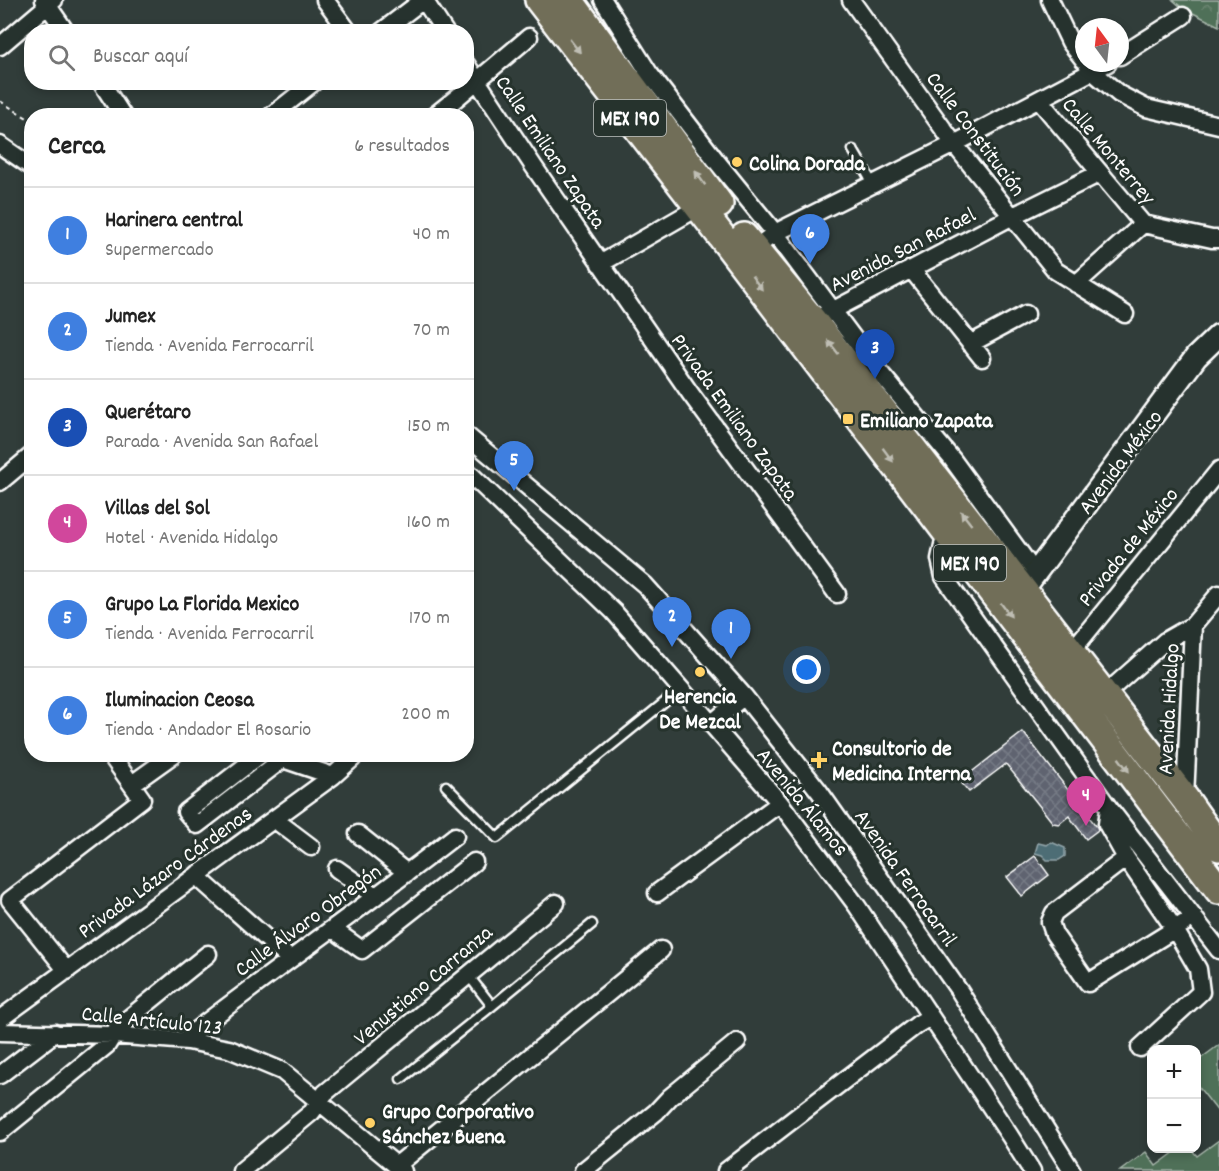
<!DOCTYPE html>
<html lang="es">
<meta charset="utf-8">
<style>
body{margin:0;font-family:Dekko,sans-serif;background:#f2f2f2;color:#222}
.controls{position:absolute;right:18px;bottom:18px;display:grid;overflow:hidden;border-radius:12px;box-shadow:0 3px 9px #0003}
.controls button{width:54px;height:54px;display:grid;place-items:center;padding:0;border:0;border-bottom:2px solid #e0e0e0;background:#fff;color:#222;font:30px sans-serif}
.compass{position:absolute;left:1075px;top:18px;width:54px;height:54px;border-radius:50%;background:#fff;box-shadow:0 3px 9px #0003;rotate:345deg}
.you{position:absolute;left:807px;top:670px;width:21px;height:21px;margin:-15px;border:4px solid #fff;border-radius:50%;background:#1a73e8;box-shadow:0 0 0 9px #1a73e833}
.badge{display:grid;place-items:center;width:39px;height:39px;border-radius:50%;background:#0f766e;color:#fff;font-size:20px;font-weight:700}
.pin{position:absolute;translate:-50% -50px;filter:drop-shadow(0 2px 3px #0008)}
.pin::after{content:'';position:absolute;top:32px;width:21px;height:18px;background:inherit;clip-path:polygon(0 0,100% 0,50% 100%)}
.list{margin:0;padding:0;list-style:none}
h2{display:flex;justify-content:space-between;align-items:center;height:78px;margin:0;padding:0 24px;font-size:26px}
h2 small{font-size:20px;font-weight:400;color:#767676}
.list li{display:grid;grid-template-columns:39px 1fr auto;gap:18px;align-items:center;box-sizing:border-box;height:96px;padding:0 24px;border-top:2px solid #e0e0e0}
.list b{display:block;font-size:22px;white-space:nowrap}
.list p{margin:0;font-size:20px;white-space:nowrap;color:#767676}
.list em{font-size:20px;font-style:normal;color:#767676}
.icon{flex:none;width:33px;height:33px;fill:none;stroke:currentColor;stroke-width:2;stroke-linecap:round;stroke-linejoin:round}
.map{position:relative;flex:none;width:1219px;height:1171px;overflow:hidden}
.search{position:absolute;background:#fff;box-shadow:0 3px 9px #0003;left:24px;top:24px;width:450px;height:66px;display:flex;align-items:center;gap:15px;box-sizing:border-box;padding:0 21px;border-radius:24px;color:#767676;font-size:22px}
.panel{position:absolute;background:#fff;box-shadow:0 3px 9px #0003;left:24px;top:108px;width:450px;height:654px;border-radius:24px}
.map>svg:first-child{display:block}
</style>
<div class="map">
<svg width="1219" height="1171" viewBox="0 0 1219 1171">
<defs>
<pattern id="forest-crowns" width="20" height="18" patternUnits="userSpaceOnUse" patternTransform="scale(1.5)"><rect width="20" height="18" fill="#506f58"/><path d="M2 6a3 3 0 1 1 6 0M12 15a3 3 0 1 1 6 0" fill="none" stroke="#6a8571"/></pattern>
<pattern id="building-cross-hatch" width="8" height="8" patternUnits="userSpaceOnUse" patternTransform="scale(1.5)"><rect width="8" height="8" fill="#5e6370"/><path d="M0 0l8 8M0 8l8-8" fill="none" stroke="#767a85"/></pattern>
</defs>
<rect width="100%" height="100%" fill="#313d3a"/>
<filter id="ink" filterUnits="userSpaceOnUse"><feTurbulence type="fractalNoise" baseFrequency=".0167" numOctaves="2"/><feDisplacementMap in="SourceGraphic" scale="12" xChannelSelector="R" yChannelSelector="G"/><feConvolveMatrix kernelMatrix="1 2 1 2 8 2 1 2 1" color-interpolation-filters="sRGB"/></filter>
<g filter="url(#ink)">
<path fill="url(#forest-crowns)" stroke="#a8b7ac" stroke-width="1.5" d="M1173 0H1219V26L1181 7Z"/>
<path fill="#506f58" stroke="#a8b7ac" stroke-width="1.5" d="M1219 1045V1113L1197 1085 1196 1062Z
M1219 1140V1171H1120L1146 1152 1156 1166 1179 1149H1191L1197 1156Z"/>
<path fill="#4d6d74" stroke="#94a7ac" stroke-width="1.5" d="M1051 842 1065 848V856L1059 860H1047L1042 855 1035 853 1038 843 1047 845Z"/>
<path fill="url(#building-cross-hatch)" stroke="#fff" stroke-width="1.5" d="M1023 732 1097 827 1098 830 1086 839 1069 816 1059 824 1053 823 1006 764 969 792 960 781Z
M1035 856 1049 875 1022 896 1007 877Z"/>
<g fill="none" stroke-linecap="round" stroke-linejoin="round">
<g stroke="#fff" stroke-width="13">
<path id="service" d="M853 150 873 184
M466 488 477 480
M446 786 497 838 681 689
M468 975 492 1006
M401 1079 492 1006 592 924"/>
</g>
<g stroke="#fff" stroke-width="21">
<path id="minor" d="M44 0 66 32
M325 0 349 32
M424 0 445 32
M603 0 649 73 643 80
M851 0 954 144 1056 271 1125 314
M1050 0 1070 42 1084 60
M381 32 423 0
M0 46 54 0
M1120 56 1183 16
M466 64 534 167 690 393 837 594
M1087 64 1092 71 1119 94 1146 108 1219 125
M649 73 718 163 775 233 872 363 952 459 1035 573
M101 82 123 116
M1039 100 1143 224 1212 239H1219
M271 116 314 82
M434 116 459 96 529 37
M0 145 32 167
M754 249 775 233 954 144 1108 63
M600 264 699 207
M911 269 982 358
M1076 284 1143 224
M824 315 1013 216 1100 173
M970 344 1026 314
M466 435 645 585 744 696 819 791 960 992 1072 1171
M466 470 614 612 780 803 857 906 1010 1136 1032 1171
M0 482 32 455
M946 531 940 559 944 577 1109 808 1219 950
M1071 652 1219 470
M1104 695 1165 641 1193 625
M711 724 744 696
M261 754 186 812 197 825 283 759
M274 756 333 776
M132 784 174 754
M1185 798 1193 625 1219 594
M1109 808 1107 824 1126 858 1054 913 1050 922 1054 934 1088 983 1194 917
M274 819 311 847
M358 834 407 873
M1126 858 1174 928 1198 969 1201 992 1140 1048
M337 869 375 896
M198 874 203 882 284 954 288 960
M657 893 780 803
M334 928 341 935 362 950 474 862
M67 971 10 900 142 799 110 754
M0 1019 333 776 353 758
M0 1032 113 1035 188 1041 229 1049 282 1071 403 1171
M188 1041 191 1034C278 967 368 904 455 836
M0 1075 55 1033
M0 1132 107 1045 118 1027 208 954
M396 1166 661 950
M241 1171 312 1112 325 1093 556 903
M583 1171 656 1112 670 1097 737 1042
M726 1171 918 1024 930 1017"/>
</g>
<g stroke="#fff" stroke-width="26">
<path id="tertiary" d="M1023 590 1196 357 1219 335"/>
</g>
<g stroke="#fff" stroke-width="32">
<path id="trunk" d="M539 0 722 237 1219 890
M569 0 719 204
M744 237 813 321 1071 652 1185 799 1219 847"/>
</g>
<path stroke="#fff" stroke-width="2" stroke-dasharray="4.5 4.5" stroke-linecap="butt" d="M0 101 32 121"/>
<use href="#service" stroke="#26332d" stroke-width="8"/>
<use href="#minor" stroke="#26332d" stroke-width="16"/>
<use href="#tertiary" stroke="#26332d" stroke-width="21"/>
<use href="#trunk" stroke="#716e59" stroke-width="27"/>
</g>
<defs><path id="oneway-solid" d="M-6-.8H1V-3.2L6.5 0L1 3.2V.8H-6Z" transform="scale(1.5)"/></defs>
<g fill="#bfbeb4">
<use href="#oneway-solid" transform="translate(575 46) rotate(52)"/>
<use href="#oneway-solid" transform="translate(700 178) rotate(-126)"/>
<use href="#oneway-solid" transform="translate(757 283) rotate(53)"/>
<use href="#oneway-solid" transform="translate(833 347) rotate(-128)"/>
<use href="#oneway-solid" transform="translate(888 455) rotate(53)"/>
<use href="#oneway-solid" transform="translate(966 518) rotate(-128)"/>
<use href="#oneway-solid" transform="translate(1006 610) rotate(53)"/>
<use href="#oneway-solid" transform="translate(1124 765) rotate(53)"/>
</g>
</g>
<g fill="#ffd166" stroke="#26332d" stroke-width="2">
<circle cx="737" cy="162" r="6"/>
<rect x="842" y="413" width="12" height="12" rx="3"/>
<circle cx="700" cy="672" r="6"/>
<path d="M816 751h6v6h6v6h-6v6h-6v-6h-6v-6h6z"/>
<circle cx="370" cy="1123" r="6"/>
</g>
<g text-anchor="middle" stroke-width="6" stroke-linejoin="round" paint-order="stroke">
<g fill="#26332d" stroke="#bec2c0" stroke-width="1.5">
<rect x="594" y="100" width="72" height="36" rx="4.5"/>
<rect x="934" y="545" width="72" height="36" rx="4.5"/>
</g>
<g font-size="21" font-weight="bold" fill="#fff">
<text x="630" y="125">MEX 190</text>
<text x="970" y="570">MEX 190</text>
</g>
<g font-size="22" fill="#fff" stroke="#26332d">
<text transform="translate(977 133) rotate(53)" y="8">Calle Constitución</text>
<text transform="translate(1110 150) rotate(50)" y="8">Calle Monterrey</text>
<text transform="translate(552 151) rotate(56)" y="8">Calle Emiliano Zapata</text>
<text transform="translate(902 248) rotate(-27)" y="8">Avenida San Rafael</text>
<text transform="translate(736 416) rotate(54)" y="8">Privada Emiliano Zapata</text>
<text transform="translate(1119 461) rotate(-53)" y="8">Avenida México</text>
<text transform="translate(1127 546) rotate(-51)" y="8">Privada de México</text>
<text transform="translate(1167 709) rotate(-87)" y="8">Avenida Hidalgo</text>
<text transform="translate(804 801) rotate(51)" y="8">Avenida Álamos</text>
<text transform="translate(164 871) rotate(-36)" y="8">Privada Lázaro Cárdenas</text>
<text transform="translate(907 877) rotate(55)" y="8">Avenida Ferrocarril</text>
<text transform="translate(307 919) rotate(-36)" y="8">Calle Álvaro Obregón</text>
<text transform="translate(422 984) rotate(-40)" y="8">Venustiano Carranza</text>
<text transform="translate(152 1019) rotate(6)" y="8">Calle Artículo 123</text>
</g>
<g font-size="22" font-weight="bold" fill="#fff" stroke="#26332d" text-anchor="start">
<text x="749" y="170">Colina Dorada</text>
<text x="860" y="427">Emiliano Zapata</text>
<text x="700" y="703" text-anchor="middle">Herencia<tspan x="700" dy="25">De Mezcal</tspan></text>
<text x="832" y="755">Consultorio de<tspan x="832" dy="25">Medicina Interna</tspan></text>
<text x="382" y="1118">Grupo Corporativo<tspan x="382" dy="25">Sánchez Buena</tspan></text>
</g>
</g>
</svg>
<div class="controls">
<button>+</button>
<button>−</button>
</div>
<svg class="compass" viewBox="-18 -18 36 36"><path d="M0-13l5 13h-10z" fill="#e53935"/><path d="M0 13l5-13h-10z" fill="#767676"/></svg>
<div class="you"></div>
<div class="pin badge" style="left:731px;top:659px;background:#3f7fe0">1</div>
<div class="pin badge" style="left:672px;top:647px;background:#3f7fe0">2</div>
<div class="pin badge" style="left:875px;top:379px;background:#1a4fb4">3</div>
<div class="pin badge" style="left:1086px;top:826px;background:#d1479c">4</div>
<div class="pin badge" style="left:514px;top:491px;background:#3f7fe0">5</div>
<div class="pin badge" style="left:810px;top:264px;background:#3f7fe0">6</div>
<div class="search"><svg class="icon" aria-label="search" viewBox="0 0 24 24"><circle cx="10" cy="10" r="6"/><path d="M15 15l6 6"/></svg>Buscar aquí</div>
<section class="panel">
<h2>Cerca<small>6 resultados</small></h2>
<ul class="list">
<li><span class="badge" style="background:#3f7fe0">1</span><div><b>Harinera central</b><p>Supermercado</p></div><em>40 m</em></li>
<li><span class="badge" style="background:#3f7fe0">2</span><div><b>Jumex</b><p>Tienda · Avenida Ferrocarril</p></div><em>70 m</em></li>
<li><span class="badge" style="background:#1a4fb4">3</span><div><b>Querétaro</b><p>Parada · Avenida San Rafael</p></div><em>150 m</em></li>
<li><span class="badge" style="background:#d1479c">4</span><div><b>Villas del Sol</b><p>Hotel · Avenida Hidalgo</p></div><em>160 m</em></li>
<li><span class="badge" style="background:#3f7fe0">5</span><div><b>Grupo La Florida Mexico</b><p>Tienda · Avenida Ferrocarril</p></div><em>170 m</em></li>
<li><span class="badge" style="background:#3f7fe0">6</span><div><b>Iluminacion Ceosa</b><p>Tienda · Andador El Rosario</p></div><em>200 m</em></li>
</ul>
</section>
</div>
